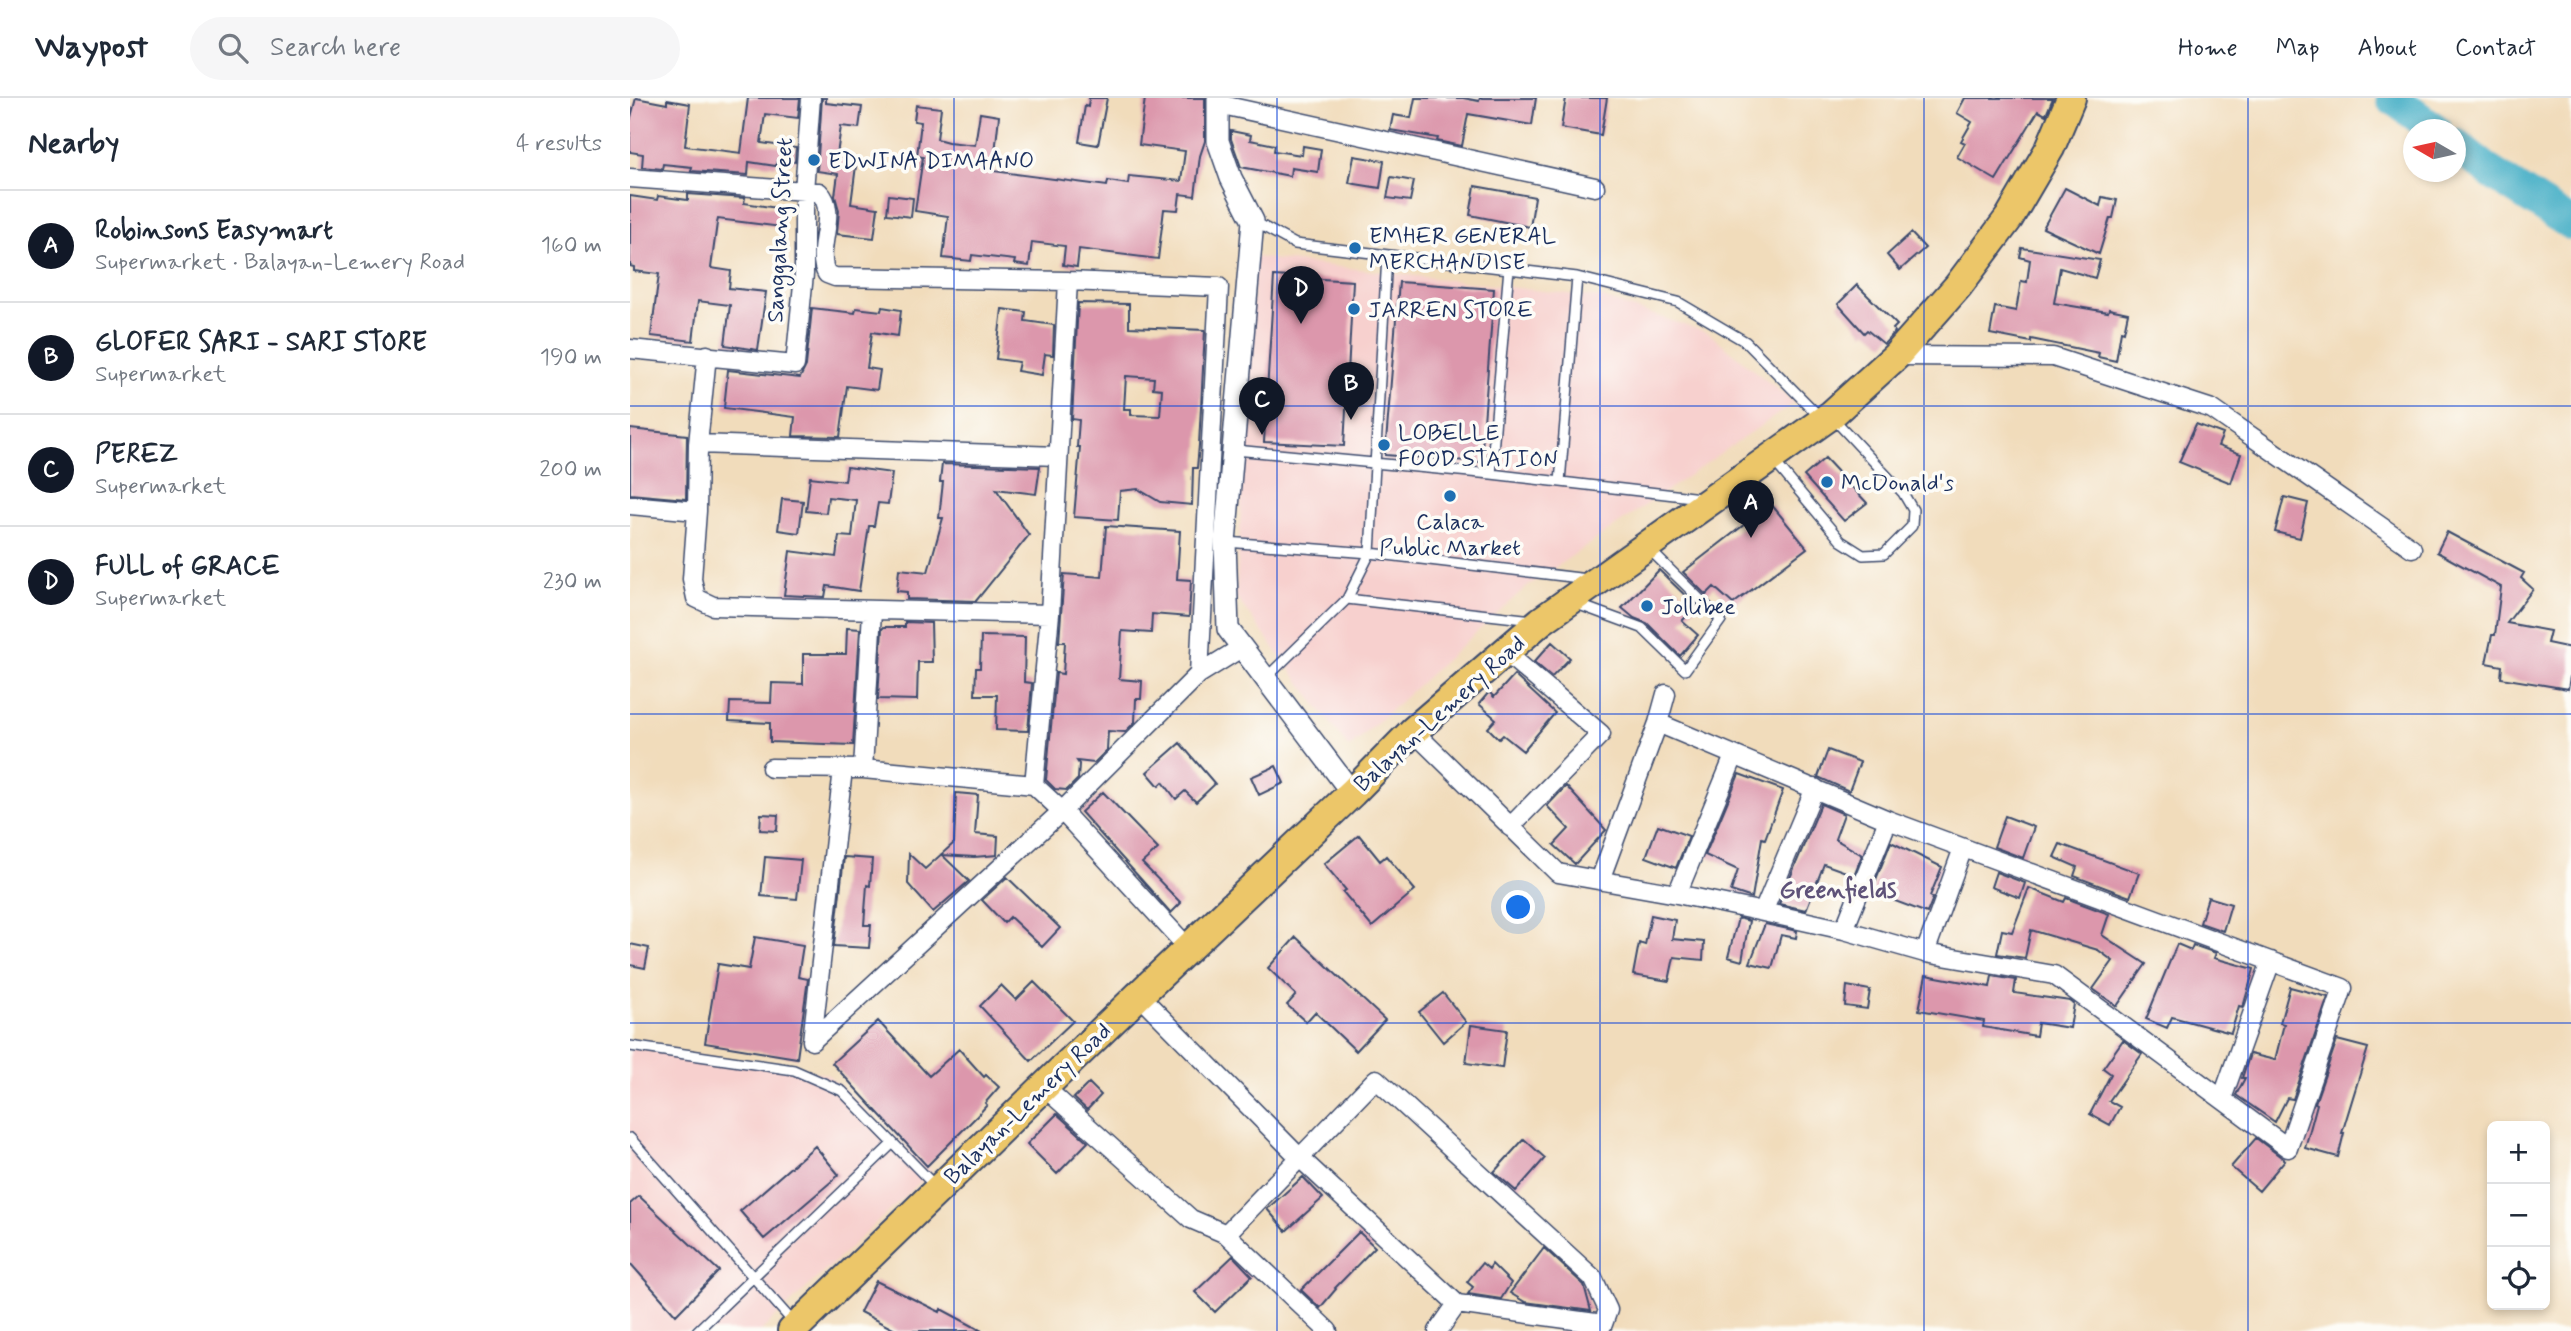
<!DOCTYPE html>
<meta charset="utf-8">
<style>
body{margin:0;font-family:Mynerve,sans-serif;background:#f6f6f7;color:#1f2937}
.controls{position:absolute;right:21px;bottom:21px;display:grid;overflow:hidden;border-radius:10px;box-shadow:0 4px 10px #0003}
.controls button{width:63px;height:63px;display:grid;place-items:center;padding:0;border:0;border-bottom:2px solid #e0e1e3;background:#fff;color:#1f2937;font:35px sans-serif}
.compass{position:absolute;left:1773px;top:21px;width:63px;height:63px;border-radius:50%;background:#fff;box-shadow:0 4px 10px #0003;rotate:279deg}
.you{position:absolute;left:889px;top:810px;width:24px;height:24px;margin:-18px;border:5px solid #fff;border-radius:50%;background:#1a73e8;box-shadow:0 0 0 10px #1a73e833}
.badge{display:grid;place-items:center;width:46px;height:46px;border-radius:50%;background:#111827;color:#fff;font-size:23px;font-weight:700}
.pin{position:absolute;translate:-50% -58px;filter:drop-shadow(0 2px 4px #0008)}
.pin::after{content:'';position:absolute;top:37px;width:24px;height:21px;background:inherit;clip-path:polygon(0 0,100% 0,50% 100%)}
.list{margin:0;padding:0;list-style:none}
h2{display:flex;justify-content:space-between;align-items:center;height:91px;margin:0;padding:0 28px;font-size:30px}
h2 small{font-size:23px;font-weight:400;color:#747a83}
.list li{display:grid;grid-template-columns:46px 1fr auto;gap:21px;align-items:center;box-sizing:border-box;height:112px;padding:0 28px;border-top:2px solid #e0e1e3}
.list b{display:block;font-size:26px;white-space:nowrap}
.list p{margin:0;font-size:23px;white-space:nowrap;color:#747a83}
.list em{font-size:23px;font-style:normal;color:#747a83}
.icon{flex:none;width:38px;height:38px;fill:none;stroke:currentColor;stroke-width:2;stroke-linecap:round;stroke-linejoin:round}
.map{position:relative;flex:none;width:1941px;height:1233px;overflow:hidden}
header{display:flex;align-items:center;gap:42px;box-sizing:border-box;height:98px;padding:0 35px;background:#fff;border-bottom:2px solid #e0e1e3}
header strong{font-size:33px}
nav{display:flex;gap:38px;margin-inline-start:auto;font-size:24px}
.search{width:490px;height:63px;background:#f6f6f7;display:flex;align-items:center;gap:18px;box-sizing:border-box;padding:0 24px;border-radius:38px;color:#747a83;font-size:26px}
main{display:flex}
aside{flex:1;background:#fff}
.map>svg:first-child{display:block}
</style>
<header>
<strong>Waypost</strong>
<div class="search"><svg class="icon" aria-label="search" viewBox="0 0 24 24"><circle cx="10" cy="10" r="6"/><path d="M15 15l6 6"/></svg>Search here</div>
<nav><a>Home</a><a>Map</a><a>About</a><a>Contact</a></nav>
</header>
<main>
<aside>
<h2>Nearby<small>4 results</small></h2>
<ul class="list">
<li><span class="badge">A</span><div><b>Robinsons Easymart</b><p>Supermarket · Balayan-Lemery Road</p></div><em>160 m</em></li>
<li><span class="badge">B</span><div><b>GLOFER SARI - SARI STORE</b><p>Supermarket</p></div><em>190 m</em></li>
<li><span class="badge">C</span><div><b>PEREZ</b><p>Supermarket</p></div><em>200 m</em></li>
<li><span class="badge">D</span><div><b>FULL of GRACE</b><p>Supermarket</p></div><em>230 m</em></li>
</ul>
</aside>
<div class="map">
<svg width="1941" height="1233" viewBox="0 0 1941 1233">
<rect width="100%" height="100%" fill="#fdfcf7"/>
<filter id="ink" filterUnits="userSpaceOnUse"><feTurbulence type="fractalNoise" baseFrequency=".0143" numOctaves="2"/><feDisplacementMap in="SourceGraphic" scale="14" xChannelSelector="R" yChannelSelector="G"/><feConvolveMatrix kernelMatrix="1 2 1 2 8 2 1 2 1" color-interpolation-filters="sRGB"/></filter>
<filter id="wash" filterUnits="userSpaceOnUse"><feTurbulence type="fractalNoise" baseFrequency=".00686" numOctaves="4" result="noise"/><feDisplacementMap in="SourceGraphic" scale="28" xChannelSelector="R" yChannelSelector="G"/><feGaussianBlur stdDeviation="1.57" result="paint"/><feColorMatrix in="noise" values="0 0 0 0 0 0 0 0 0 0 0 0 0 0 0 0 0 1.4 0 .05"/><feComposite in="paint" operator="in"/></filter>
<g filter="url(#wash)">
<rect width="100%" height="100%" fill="#f1dcbb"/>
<path fill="#f7d0ce" d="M625 159 972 200 1079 235 1164 305 894 491 719 650 606 499Z
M0 949 197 976 302 1073 131 1233H0Z"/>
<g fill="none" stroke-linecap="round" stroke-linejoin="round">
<path stroke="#48b0c7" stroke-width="33" d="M1762 0 1806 32
M1826 47 1863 76 1941 126"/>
</g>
<g id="blocks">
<path fill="#dc97ac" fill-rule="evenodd" d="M6 0 37 6V2L60 6 55 48 111 55 118 0H170L168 20 135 16 131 45 166 50 165 64 147 62 146 68 119 64 118 77 61 73 62 69 33 66 32 71 12 69 13 56 0 54V23Z
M192 0H196V5L232 9 229 30 211 28 207 57 227 60 221 106 248 110 244 140 207 136 209 112 205 98 208 76 187 73Z
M459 0H477L468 47 449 44 455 8 458 9Z
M515 0H575V43L570 58 565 98 550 96 548 112 534 111 528 161 449 151 447 169 433 167 435 148 402 144 399 168 384 166 385 162 342 157 341 163 313 160 318 118 285 113 293 59 287 58 291 24 284 23 286 7 311 10 307 41 318 44 345 47 350 15 369 18 363 73 477 88 478 83 498 86 499 78 551 83 555 53 509 47Z
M785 0H833L849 3 850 0H906L902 27 838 16 832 48 807 43 808 40 760 32 763 17 781 20Z
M936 0H977L971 37 931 30Z
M1335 0H1423L1416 17 1408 13 1366 82 1327 59 1335 45 1331 43 1342 24 1327 15Z
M601 33 621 37 620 42 645 47 644 53 672 57 673 48 691 51 688 74 661 70 660 78 611 69 601 41Z
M724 58 754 63 750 90 719 85Z
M761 79 784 83 780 103 757 100Z
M845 88 905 99 900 129 840 117Z
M1435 90 1470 108 1472 99 1487 102 1483 120H1480L1469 156 1413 130Z
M58 96 115 100 114 105 154 111 151 129 88 121 87 125 81 170 101 173 99 190 136 194 128 252 95 247 100 207 68 203 63 243 21 238 29 176 4 173V169L0 168V98L27 102 28 98 58 102Z
M259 97 283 100 281 119 257 116Z
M1281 135 1295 150 1270 172 1257 157Z
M1392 150 1470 162 1465 180 1430 170 1424 205 1478 214 1479 211 1498 215 1494 234 1491 233 1486 263 1468 259 1469 255 1401 241V244L1360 236 1365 209 1386 213 1391 183 1397 184 1400 162 1390 159Z
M644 178 723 183 714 348 634 344Z
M769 184 864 191 851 364 755 357Z
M1227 187 1267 227 1263 231 1265 234 1254 246 1237 232 1234 235 1208 206Z
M448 205 499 206V229L575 232 569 347 567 370H563L562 407 530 404 508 391 490 393 488 422 444 419 450 349H447L449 322 442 321ZM496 278 524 280 523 290 532 291 530 318 501 317V311H494Z
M252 209 271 212 268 238 242 234 237 270 250 272 247 292 217 288 210 339 163 338 165 319 94 310 98 272 170 280 176 268 182 210 225 215 226 210 251 213Z
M372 211 396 214 395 223 424 227 423 257 415 256 412 277 387 273 389 264 366 261Z
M1566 326 1593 336 1588 348 1611 356 1601 385 1549 364Z
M0 331 57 337 56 401 0 396Z
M1195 360 1237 405 1214 423 1174 378Z
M312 366 410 369 406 396 366 391 399 437 346 503 277 501V494L267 493 269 471 298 474 313 420H309L313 384H310Z
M217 369 262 375 258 406 248 405 244 428H239L229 493 197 488 195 499 154 497 160 453 206 459 209 438 222 439 226 402 198 399 196 415 176 413 180 379 215 383Z
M1654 399 1678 405 1670 440 1645 434Z
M152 401 173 403 169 435 148 432Z
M1141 406 1177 450 1103 506 1084 489 1076 497 1053 474Z
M476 428 550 433 547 481 561 482 559 519 522 516 521 535 492 533 489 581 512 583 511 601H506L505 624 495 634 478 633 477 652 464 665 447 663 449 666 448 681 437 692 425 691 416 682 426 575 433 576 435 544H429L434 476 472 479Z
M1817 434 1894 475 1891 480 1903 491 1877 525 1920 533 1917 545 1941 550V573L1938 591 1871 580 1872 568 1856 565 1862 537H1865L1871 489 1807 454Z
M1029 472 1066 508 1052 523 1068 537 1050 558 1017 525 1004 520 992 510Z
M275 524 301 525 302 564H288L287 602 248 601 252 531 254 529H275Z
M217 530 230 531 223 647 140 644V625L99 623 100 604 141 605 142 585 173 586V556H216Z
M351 538 395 539 394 584 402 585 398 633 366 632 367 597H345L346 570H350Z
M922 544 940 560 922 579 904 564Z
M884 577 925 615 893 653 873 637 869 641 858 630 866 621 849 606 859 594 864 599Z
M550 645 585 686 566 704 555 693 546 701 533 684 529 688 517 674Z
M1198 652 1230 664 1219 693 1188 679Z
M646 668 654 685 629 697 621 679Z
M1109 676 1153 692 1135 741 1132 740 1122 800 1101 793 1108 772 1075 757Z
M936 688 976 732 945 766 924 747 939 731 917 708Z
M473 694 528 751 512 765 551 805 541 815 451 714Z
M326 695 348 697 345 736 368 738 367 757 344 759 312 757 339 783 303 814 278 786 279 756 295 771 324 745Z
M1191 706 1214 716 1205 741 1232 757 1224 777 1194 766 1176 812 1149 806Z
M131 716 148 717 147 733 130 732Z
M1375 718 1404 729 1393 760 1364 749Z
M1028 727 1059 738 1046 770 1016 759Z
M729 737 750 763 756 758 785 792 742 829 713 794 716 792 694 766Z
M1261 744 1312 769 1300 798 1303 800 1297 815 1241 794Z
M1430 746 1509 775 1500 799 1444 778 1447 769 1424 759Z
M135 759 171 762 167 801 131 798Z
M214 759 242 761 240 788 237 787 234 827H241L239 850 204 848Z
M1366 774 1395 785 1390 800 1361 789Z
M377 779 430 830 412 849 380 819 374 825 352 802Z
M1399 790 1434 804 1436 800 1479 816 1472 837 1516 866 1487 908 1463 891 1483 863 1468 852 1401 832 1395 860 1367 856 1372 832 1382 834Z
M1578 799 1601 806 1593 833 1570 825Z
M1021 817 1045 822 1042 841 1074 844 1073 862 1044 859 1039 883 1003 877 1009 845 1015 847Z
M1108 820 1119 823 1112 863 1098 859Z
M1135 826 1167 833 1166 840 1151 837 1142 870 1120 865Z
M125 839 173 847 168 879 178 881 167 960 75 945 88 866 119 871Z
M666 839 755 922 726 953 685 914 676 924 657 907 666 897 638 870Z
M0 846 19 850 15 870 0 867Z
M1547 846 1561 852 1563 847 1586 855 1584 860 1624 871 1615 902 1613 909 1609 908 1601 935 1542 919 1537 930 1516 921Z
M1296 877 1360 889 1362 878 1386 882 1384 895 1440 903 1444 906 1440 930 1408 925 1406 938 1353 929 1354 923 1289 912Z
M404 884 443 923 401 963 350 908 371 887 386 902Z
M1217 888 1240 892 1237 911 1215 908Z
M1660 889 1698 899 1663 1001 1657 1000 1645 1024 1606 997 1615 980H1612L1620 956 1645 962 1654 926 1650 925Z
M813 895 836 924 813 944 789 914Z
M248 923 299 978 329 951 354 979 356 977 369 989 355 1005 357 1007 347 1018 297 1068 202 965Z
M841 927 877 932 872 970 836 965Z
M1493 942 1512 956 1479 1003 1490 1009 1480 1027 1460 1016 1481 976 1473 970Z
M1707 942 1738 950 1712 1035H1714L1708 1059 1675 1050 1687 1006 1685 1005Z
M459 985 471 997 457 1012 444 1000Z
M427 1016 458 1044 427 1076 397 1046Z
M1626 1040 1655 1062 1629 1093 1601 1069Z
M894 1041 915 1060 886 1093 864 1074Z
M185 1048 209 1077 134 1141 110 1113Z
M673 1079 693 1100 656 1133 637 1111Z
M9 1098 89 1173 46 1217 0 1165V1106Z
M729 1134 745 1149 705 1190 706 1191 690 1210 671 1192Z
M914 1150 954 1187 961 1213 895 1204 880 1195Z
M603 1158 622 1178 585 1214 565 1194Z
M852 1165 859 1171 862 1166 881 1185 871 1201 838 1196 843 1189 837 1184Z
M246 1183 310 1214 311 1211 352 1233H267L230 1214Z"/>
</g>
</g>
<g filter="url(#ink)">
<use href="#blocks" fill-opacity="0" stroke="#3b496c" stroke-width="2"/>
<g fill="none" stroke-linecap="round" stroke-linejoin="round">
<g stroke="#3b496c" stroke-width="12">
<path id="service" d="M625 124 665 146 947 179 1048 204 1116 244 1191 320
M605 352 861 376 1071 400
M1143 362 1211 443 1233 457 1254 456 1282 428 1283 412 1273 395 1202 319
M861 376 879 170
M930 384 947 179
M596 444 740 455 958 481
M717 501 903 522
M944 505 1012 530 1055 572 1091 522 1019 451
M637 579 717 501 740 455 757 158
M0 948 164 972 212 993 307 1090
M0 1040 163 1224
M67 1233 263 1045"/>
</g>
<g stroke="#3b496c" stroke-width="21">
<path id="minor" d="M588 6 965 89
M0 80 189 94C210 114 183 152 197 176L205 179 438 183 589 189 569 576
M438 183 420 516 404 687 432 713 559 851
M0 251 165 267 174 176V93L181 0
M1266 258 1423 259 1582 311 1782 450
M68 346 427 358
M0 407 67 413 68 346 77 257
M67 413 62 481 66 500 83 508 420 516
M874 553 971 636 880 729
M783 633 928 775 1047 796 1133 814 1214 832 1295 855 1424 877 1658 1050 1713 890 1258 722 1028 625
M141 670 233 671 404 687
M233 671 242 513
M970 782 1028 625 1036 596
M1047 796 1104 658
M1133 814 1185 690
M1214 832 1258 722
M1295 855 1333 750
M509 897 670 1060 827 1206
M182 943 432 713 569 576 611 550
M182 943 213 671
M414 989 561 1121 596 1136
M1592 1001 1641 863
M698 1233 596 1136 746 981 963 1180 978 1212 973 1226 827 1206 808 1233"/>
</g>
<g stroke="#3b496c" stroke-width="24">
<path id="tertiary" d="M588 0V43L601 80 623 123 595 444 598 531 722 695"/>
</g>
<g stroke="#3b496c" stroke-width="32">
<path id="primary" d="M162 1233 509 897 722 695 783 633 911 523 1201 317 1266 258 1328 188 1379 120 1420 50 1441 0"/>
</g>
<use href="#service" stroke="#fff" stroke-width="9"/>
<use href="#minor" stroke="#fff" stroke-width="18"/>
<use href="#tertiary" stroke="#fff" stroke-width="21"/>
<use href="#primary" stroke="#ecc669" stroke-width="28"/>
</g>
</g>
<path fill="none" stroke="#1d4ed8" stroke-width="2" stroke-opacity="0.55" d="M324 0V1233M647 0V1233M970 0V1233M1294 0V1233M1618 0V1233M0 308H1941M0 616H1941M0 925H1941"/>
<g fill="#1f6fb2" stroke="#fdfcf7" stroke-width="2.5">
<circle cx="184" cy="62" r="7"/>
<circle cx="725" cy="150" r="7"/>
<circle cx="724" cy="211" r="7"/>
<circle cx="754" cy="347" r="7"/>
<circle cx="1197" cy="384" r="7"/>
<circle cx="820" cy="398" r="7"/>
<circle cx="1017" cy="508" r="7"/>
</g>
<g text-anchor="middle" stroke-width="7" stroke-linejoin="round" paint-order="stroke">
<g font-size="23" fill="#1b2f5e" stroke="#fdfcf7" text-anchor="start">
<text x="198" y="70">EDWINA DIMAANO</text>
<text x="739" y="145">EMHER GENERAL<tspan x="739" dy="26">MERCHANDISE</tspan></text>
<text x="738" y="219">JARREN STORE</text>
<text x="768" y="342">LOBELLE<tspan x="768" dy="26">FOOD STATION</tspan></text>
<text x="1211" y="392">McDonald's</text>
<text x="820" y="431" text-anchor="middle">Calaca<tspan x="820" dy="26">Public Market</tspan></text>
<text x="1031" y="516">Jollibee</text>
</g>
<g font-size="23" fill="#1b2f5e" stroke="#fdfcf7">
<text transform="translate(149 132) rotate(-87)" y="8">Sanggalang Street</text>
<text transform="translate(809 615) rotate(-42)" y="8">Balayan-Lemery Road</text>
<text transform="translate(397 1005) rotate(-44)" y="8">Balayan-Lemery Road</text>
</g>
<g font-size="24" font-weight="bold" fill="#5f5379" stroke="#fdfcf7">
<text x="1208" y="799">Greenfields</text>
</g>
</g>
</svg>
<div class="controls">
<button>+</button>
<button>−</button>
<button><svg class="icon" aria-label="locate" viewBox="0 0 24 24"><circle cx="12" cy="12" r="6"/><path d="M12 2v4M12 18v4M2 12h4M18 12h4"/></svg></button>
</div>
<svg class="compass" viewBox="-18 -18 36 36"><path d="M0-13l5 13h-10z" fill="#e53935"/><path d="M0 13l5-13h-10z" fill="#747a83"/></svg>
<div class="you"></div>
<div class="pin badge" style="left:1121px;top:440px">A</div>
<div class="pin badge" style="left:721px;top:322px">B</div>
<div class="pin badge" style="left:632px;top:337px">C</div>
<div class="pin badge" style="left:671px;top:226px">D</div>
</div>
</main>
